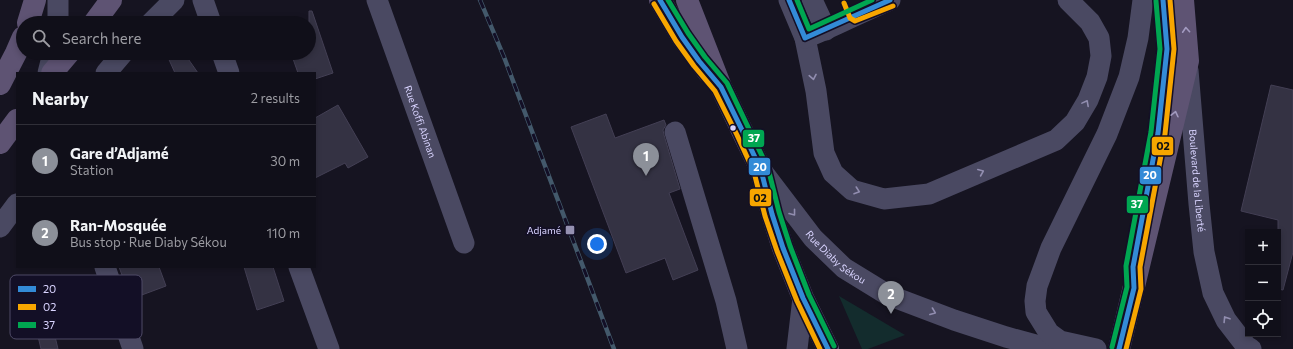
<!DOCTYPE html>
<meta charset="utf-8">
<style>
body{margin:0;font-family:Commissioner,sans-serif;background:#191822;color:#f1f3f6}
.controls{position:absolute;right:12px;bottom:12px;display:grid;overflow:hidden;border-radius:0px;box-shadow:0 2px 6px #0003}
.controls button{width:36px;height:36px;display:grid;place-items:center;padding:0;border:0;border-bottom:1px solid #302f38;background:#100f19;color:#f1f3f6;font:20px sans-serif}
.you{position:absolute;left:597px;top:244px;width:14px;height:14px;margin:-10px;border:3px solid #fff;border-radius:50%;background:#1a73e8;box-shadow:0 0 0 6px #1a73e833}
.badge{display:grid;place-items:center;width:26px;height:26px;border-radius:50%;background:#8c9099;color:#fff;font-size:13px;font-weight:700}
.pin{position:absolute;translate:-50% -33px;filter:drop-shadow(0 1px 2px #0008)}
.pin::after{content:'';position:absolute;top:21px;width:14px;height:12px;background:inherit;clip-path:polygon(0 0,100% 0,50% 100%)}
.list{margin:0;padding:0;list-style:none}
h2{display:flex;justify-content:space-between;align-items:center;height:52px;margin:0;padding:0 16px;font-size:17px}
h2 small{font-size:13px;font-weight:400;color:#9c9ca2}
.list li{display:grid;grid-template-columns:26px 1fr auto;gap:12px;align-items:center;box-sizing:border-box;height:72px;padding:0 16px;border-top:1px solid #302f38}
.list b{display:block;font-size:15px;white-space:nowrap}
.list p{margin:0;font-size:13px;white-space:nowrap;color:#9c9ca2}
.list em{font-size:13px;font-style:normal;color:#9c9ca2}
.icon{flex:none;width:22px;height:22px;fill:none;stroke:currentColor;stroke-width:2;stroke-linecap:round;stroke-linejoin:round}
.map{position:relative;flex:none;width:1293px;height:349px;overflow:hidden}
.search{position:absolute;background:#100f19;box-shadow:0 2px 6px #0003;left:16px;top:16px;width:300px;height:44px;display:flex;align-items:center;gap:10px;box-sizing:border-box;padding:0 14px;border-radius:22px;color:#9c9ca2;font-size:15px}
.panel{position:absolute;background:#100f19;box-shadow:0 2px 6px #0003;left:16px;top:72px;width:300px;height:196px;border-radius:0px}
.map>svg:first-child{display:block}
</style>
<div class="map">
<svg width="1293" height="349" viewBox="0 0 1293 349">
<rect width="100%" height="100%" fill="#161421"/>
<path fill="#132c2d" d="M839 296 905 335 868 349H862Z"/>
<path fill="#343243" stroke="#433f54" d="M309 11H312L333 73 315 79V73H298L291 53H309Z
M166 53H184L198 73H175Z
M1271 85 1293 90V252L1283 290 1278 289V220L1241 211Z
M338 105 368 157 348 168 345 163 315 178V118Z
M606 114 615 138 664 120 666 125 663 130 664 135 680 189 669 193 698 270 673 280 665 258 626 273 571 127Z
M119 267H159L166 286 131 299Z
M244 267H273L284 301 257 310Z
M53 328 58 349H41L37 332Z"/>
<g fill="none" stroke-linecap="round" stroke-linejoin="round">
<g stroke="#4a4962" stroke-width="21">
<path d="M58 0V23"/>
<path d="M203 0 211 23"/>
<path id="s1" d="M377 0 464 243"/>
<path d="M789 0 805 38 816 91 824 153 833 173 852 190 884 199 929 194 1056 140 1075 122 1088 100 1097 77 1101 56 1099 38 1090 22 1068 0"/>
<path d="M812 0 826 30"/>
<path d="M151 23 174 0"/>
<path d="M805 38C834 27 861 12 890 0"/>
<path d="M222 53 229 73"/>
<path id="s2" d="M1188 70 1199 204 1204 252 1213 293 1226 320 1246 346 1251 349"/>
<path d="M48 73 53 53"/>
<path d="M106 73 123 53"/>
<path d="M675 132 726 301 737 349"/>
<path id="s3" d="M762 171 813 238 844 268 888 295 954 320 1006 337 1050 349"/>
<path d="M1149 183 1158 133 1167 49 1163 0"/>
<path d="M0 227 17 204"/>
<path d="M105 267 133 349"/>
<path d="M299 267 329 349"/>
<path d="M797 349 803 298"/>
<path d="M1096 349 1060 341 1049 333 1036 312 1035 301 1037 286 1051 248 1107 134 1129 77 1138 38 1143 0"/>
</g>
<path stroke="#5e5373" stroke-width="22" d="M660 0 682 37 708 72
M687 0 721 87 761 170 772 214 783 248 803 298 828 349
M28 23 35 0
M94 23 111 0
M52 73 69 53
M0 84 16 53 23 37
M0 143 17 120
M1119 349 1188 61 1183 0"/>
<g stroke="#43596b" stroke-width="4.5">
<path id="rail" d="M480 0 504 57 614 349"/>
</g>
<use href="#rail" stroke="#130f26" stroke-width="3" stroke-dasharray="9" stroke-linecap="butt"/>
<g stroke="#130f26" stroke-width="8">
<path id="bus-1" d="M660 0 682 37 699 61 721 87 743 132 761 170 772 214 783 248 803 298 828 349
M789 0 805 38
M805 38 890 0
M1119 349 1134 288 1133 267 1158 133 1167 49 1163 0"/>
</g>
<g stroke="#130f26" stroke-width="8">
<path id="bus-2" d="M844 3 850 18 855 21 893 6
M654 4 676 41 694 66 715 91 737 135 754 172 765 216 777 251 797 301 820 349
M1126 349 1141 289 1140 267 1165 134 1174 49 1170 0"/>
</g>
<g stroke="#130f26" stroke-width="8">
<path id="bus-3" d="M668 0 688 33 705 57 727 83 749 129 768 168 779 212 790 246 809 295 834 346
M797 0 809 29 872 0
M1112 347 1127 287 1126 266 1151 132 1160 49 1156 1"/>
</g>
<use href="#bus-1" stroke="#338bd7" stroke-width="5"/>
<use href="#bus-2" stroke="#f7a600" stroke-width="5"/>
<use href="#bus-3" stroke="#00a651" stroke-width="5"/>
</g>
<defs><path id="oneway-chevron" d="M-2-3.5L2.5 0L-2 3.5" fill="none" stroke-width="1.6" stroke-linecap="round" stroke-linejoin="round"/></defs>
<g stroke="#a29ac0">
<use href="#oneway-chevron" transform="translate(1186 30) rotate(-94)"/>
<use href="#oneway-chevron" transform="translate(1175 114) rotate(-77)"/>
</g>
<g stroke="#928eb0">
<use href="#oneway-chevron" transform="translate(813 77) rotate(79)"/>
<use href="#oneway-chevron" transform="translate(1086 103) rotate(-62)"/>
<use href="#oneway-chevron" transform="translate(981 172) rotate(-23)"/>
<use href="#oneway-chevron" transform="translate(857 191) rotate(19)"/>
<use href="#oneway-chevron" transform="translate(793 213) rotate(52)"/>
<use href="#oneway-chevron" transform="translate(933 312) rotate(21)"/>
<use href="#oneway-chevron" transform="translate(1226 319) rotate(-122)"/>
</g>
<circle fill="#d9d4ff" stroke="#130f26" stroke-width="1.5" cx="733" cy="128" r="3.5"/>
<rect fill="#9591b1" stroke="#130f26" stroke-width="1.5" x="565" y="225" width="10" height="10" rx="2"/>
<g text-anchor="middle" stroke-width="3.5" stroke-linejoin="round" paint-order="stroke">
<g font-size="10" fill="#d9d4ff" stroke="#130f26">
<text dy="4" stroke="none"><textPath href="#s1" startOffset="129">Rue Koffi Abinan</textPath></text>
<text dy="4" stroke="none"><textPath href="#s2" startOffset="111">Boulevard de la Liberté</textPath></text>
<text dy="4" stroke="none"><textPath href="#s3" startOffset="114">Rue Diaby Sékou</textPath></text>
</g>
<g font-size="10" fill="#d9d4ff" stroke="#130f26" text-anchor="end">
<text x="561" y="234">Adjamé</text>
</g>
</g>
<rect x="10" y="275" width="132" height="64" rx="6" fill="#130f26" stroke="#4e4a67" stroke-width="1"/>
<rect x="18" y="286" width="18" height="6" fill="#338bd7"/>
<rect x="18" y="304" width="18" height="6" fill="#f7a600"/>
<rect x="18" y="322" width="18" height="6" fill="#00a651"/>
<g font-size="11" fill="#d9d4ff">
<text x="43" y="293">20</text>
<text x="43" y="311">02</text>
<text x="43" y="329">37</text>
</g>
<g stroke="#130f26" stroke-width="1.5">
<rect x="742" y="129" width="23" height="19" rx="4" fill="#00a651"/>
<rect x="1151" y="136" width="23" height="20" rx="4" fill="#f7a600"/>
<rect x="748" y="157" width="23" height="19" rx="4" fill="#338bd7"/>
<rect x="1139" y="166" width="23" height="19" rx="4" fill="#338bd7"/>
<rect x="749" y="188" width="23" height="19" rx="4" fill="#f7a600"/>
<rect x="1126" y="195" width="23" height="19" rx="4" fill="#00a651"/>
</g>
<g font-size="11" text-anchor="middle" font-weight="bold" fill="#fff">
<text x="754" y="142">37</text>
<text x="760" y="171">20</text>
<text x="1150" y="179">20</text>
<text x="1137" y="208">37</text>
</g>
<g font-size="11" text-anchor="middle" font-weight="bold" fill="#111">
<text x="1163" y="150">02</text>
<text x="760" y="202">02</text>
</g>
</svg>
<div class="controls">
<button>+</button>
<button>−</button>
<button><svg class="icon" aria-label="locate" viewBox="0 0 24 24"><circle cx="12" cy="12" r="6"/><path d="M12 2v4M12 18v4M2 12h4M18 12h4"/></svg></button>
</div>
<div class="you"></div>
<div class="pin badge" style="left:646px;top:176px">1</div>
<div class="pin badge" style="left:891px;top:314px">2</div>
<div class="search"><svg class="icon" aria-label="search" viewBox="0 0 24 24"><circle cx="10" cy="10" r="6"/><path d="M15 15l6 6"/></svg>Search here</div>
<section class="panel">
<h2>Nearby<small>2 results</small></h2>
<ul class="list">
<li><span class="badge">1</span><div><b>Gare d’Adjamé</b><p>Station</p></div><em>30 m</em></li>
<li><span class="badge">2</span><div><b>Ran-Mosquée</b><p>Bus stop · Rue Diaby Sékou</p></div><em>110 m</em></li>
</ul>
</section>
</div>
